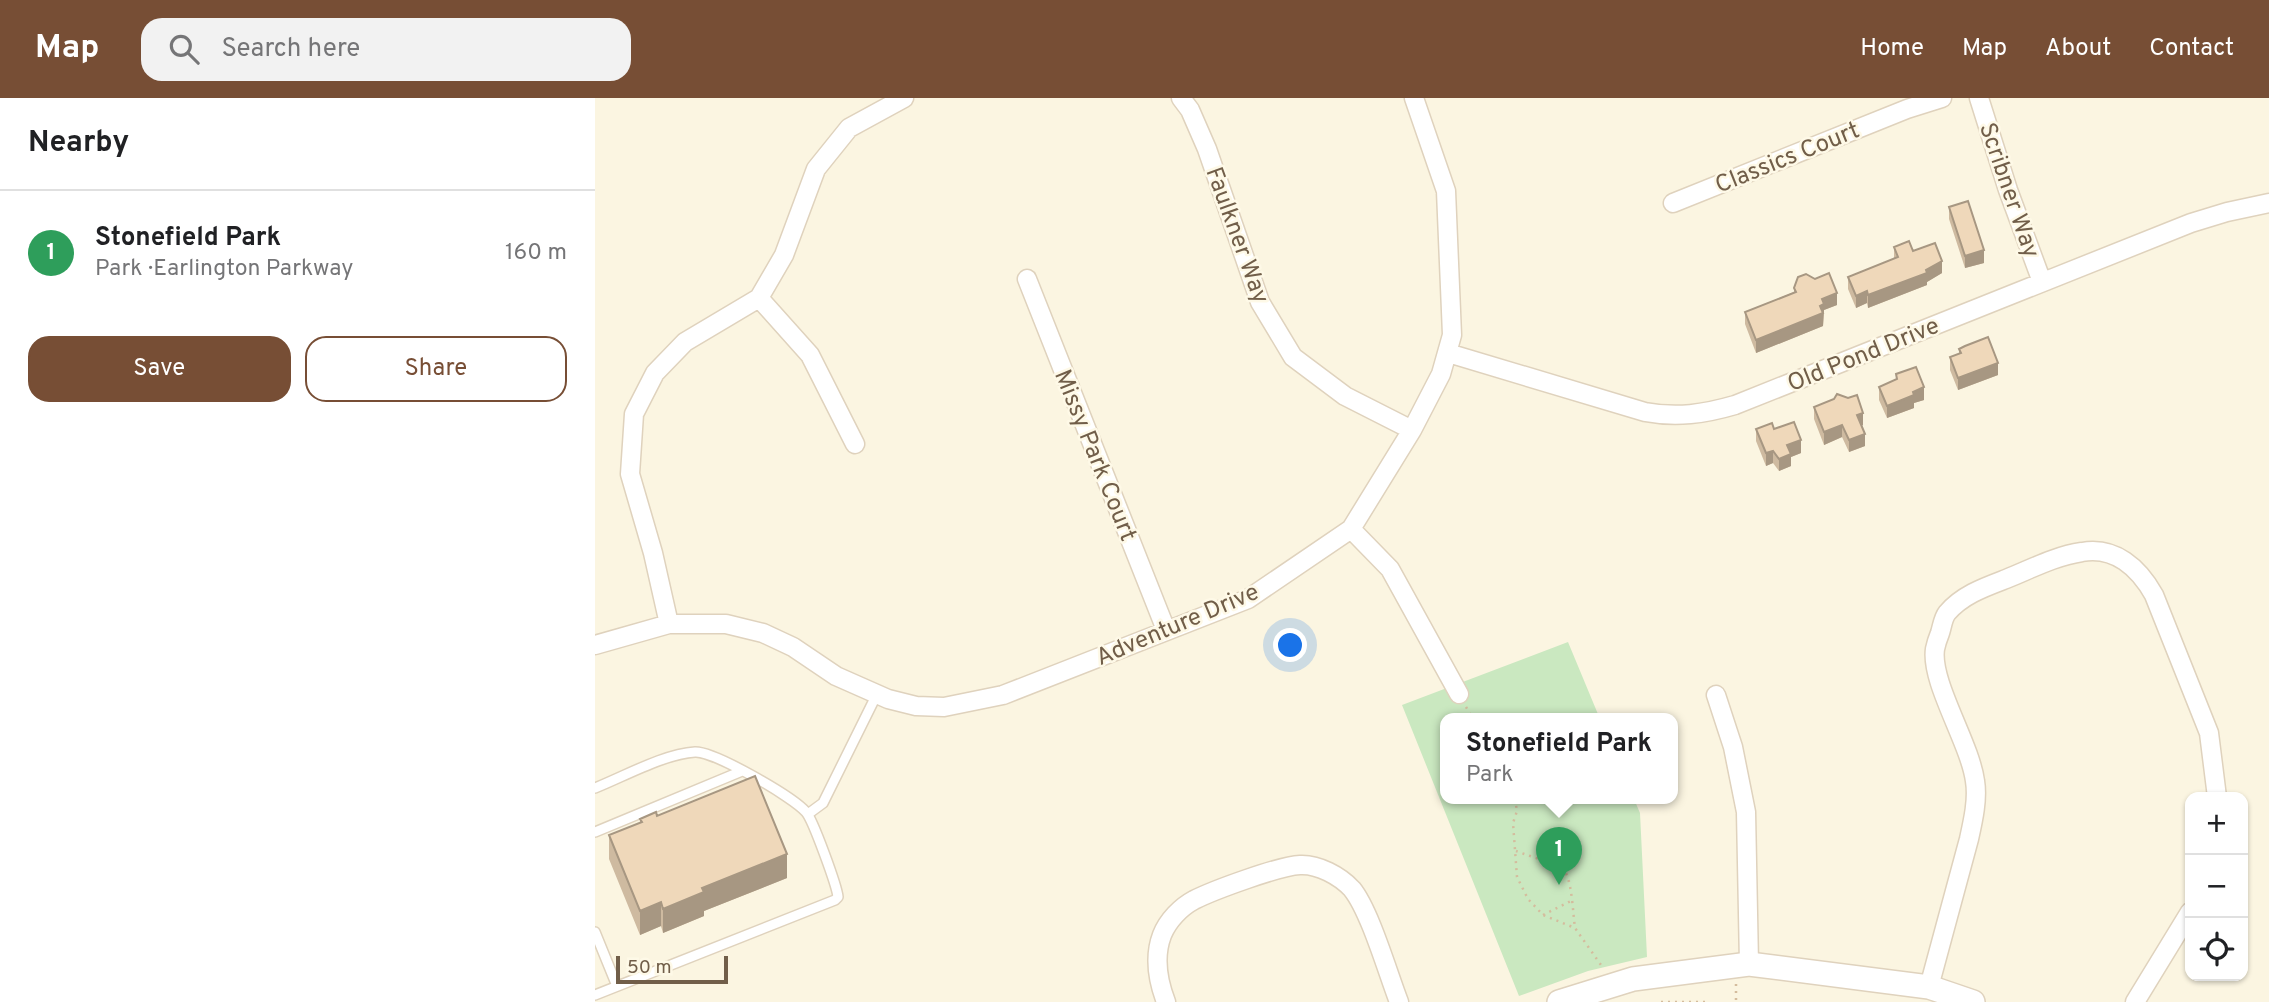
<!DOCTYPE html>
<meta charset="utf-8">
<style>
body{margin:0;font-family:Overpass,sans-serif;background:#f2f2f2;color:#202124}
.controls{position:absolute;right:21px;bottom:21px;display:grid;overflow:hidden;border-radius:14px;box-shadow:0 2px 5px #0004}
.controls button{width:63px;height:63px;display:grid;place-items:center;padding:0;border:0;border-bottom:2px solid #e0e0e0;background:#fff;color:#202124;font:35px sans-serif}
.scale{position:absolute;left:21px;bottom:18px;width:112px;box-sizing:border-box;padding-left:7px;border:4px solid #715e49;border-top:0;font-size:19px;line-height:24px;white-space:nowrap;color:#715e49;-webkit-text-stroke:5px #fef9e7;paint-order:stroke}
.you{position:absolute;left:696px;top:548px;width:24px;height:24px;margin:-18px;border:5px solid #fff;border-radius:50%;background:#1a73e8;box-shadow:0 0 0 10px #1a73e833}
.badge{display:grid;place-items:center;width:46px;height:46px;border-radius:50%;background:#774e35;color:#fff;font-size:23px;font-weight:700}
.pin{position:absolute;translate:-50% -58px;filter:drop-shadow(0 2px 4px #0008)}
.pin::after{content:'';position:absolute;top:37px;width:24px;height:21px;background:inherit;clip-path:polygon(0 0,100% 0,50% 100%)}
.popup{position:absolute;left:845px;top:615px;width:238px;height:91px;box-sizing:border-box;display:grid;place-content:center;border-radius:14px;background:#fff;filter:drop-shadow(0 2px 5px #0005);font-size:23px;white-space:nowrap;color:#757577}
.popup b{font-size:26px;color:#202124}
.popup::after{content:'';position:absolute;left:50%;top:100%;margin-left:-14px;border:14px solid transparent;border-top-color:#fff}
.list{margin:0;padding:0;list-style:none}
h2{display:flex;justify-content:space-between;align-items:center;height:91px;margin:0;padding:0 28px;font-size:30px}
h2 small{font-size:23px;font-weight:400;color:#757577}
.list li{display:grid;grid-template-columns:46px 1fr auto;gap:21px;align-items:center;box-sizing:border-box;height:126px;padding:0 28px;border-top:2px solid #e0e0e0}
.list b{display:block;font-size:26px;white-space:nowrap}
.list p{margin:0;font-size:23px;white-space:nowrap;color:#757577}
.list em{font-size:23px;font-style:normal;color:#757577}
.actions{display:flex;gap:14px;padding:21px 28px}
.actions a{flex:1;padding:16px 0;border:2px solid #774e35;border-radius:21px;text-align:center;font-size:24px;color:#774e35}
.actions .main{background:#774e35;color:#fff}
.icon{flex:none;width:38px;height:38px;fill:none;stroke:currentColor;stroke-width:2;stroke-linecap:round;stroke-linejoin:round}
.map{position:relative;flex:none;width:1674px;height:904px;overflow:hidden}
header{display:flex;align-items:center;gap:42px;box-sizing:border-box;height:98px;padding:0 35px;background:#774e35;color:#fff}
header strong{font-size:33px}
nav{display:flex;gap:38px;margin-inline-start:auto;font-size:24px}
.search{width:490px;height:63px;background:#f2f2f2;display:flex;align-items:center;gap:18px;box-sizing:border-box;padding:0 24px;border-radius:21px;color:#757577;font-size:26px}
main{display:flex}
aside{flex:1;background:#fff}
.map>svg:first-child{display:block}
</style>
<header>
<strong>Map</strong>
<div class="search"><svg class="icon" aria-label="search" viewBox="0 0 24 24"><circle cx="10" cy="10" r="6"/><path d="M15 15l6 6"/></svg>Search here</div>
<nav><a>Home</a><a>Map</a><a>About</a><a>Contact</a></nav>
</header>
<main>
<aside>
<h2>Nearby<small></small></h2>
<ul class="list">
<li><span class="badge" style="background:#2e9e5b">1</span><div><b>Stonefield Park</b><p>Park · Earlington Parkway</p></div><em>160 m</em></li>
</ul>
<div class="actions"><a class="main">Save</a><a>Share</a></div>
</aside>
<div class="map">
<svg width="1674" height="904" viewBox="0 0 1674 904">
<rect width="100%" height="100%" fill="#fbf5e1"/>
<path fill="#cae8c0" d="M973 544 1005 621H850V701H1039L1045 715 1052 859 993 873 924 898 807 607Z"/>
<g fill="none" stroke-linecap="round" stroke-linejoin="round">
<g stroke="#dfd2bd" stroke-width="12">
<path id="service" d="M0 690C30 678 69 656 100 654 119 653 198 699 211 714 218 722 242 788 243 799L240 802 0 897
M213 716 228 705 282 596
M0 734 147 673
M0 834 22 888"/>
</g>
<g stroke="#dfd2bd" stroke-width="21">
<path id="minor" d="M586 0 595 12 612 51 665 204 698 259 750 298 817 332
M1384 0 1413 92 1447 184
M1078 105 1312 11 1347 0
M432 181 571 532
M164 200 215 257 260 346
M853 255 1050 314C1082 320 1109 316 1140 307L1596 125 1632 114 1674 105
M756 431 795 471 864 596
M74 526 58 455 35 376 39 316 60 275 90 244 164 200 189 157 221 71 254 30 309 0
M0 547 74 526H131L168 535 198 549 241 578 293 601 321 608 349 609 408 597 653 501 756 431 817 332 846 276 857 237 851 93 819 0
M1121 597 1138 649 1151 714 1154 866
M1334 889 1374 741C1378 723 1383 701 1380 683 1375 645 1335 584 1340 551 1341 546 1343 540 1345 535 1347 529 1348 520 1352 515 1367 497 1390 489 1411 481 1436 471 1460 458 1487 454 1520 448 1544 470 1559 497L1614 635 1622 699
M571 904C563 883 559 858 567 837 573 822 586 809 599 802 619 792 684 768 705 767 723 766 745 778 757 791 775 813 793 876 804 904
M1540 904 1595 814"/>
</g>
<g stroke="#dfd2bd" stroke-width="26">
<path id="tertiary" d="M964 904 1038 881 1154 866 1334 889 1378 904"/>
</g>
<path stroke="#d4bc9d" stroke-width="2.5" stroke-dasharray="2 5" stroke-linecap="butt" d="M871 609 878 621
M920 701 922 713 918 725 922 779 933 801 948 817 980 830 1006 867 1007 871
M921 753C931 757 961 766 968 771 977 779 978 817 980 830
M948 817 976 803
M1141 886V904
M1066 904H1112"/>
<use href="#service" stroke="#fff" stroke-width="9"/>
<use href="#minor" stroke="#fff" stroke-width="18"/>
<use href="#tertiary" stroke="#fff" stroke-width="23"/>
</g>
<path fill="#cebaa0" d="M1354 109 1389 165 1370 170 1354 121Z
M1299 149 1318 153 1347 175 1332 184V187L1273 210 1272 205 1261 210 1253 191V179L1299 161Z
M1199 190 1242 207 1229 212 1228 228 1161 255 1150 226V214L1199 194Z
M1364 251 1403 277 1363 292 1355 272V259L1364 256Z
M1301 276 1329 302 1319 305V310L1292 320 1284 302V289L1301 281Z
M1219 309 1268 327 1266 328 1270 348 1254 354 1247 339 1229 347 1219 321Z
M1161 331H1179L1206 355 1196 359V368L1184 373 1178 365 1171 368 1161 343Z
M62 718 192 780 109 813V818L68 835 66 828 45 837 14 761V737L45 725V721Z"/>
<path fill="#a79782" d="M1389 152V165L1370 170V158Z
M1347 163V175L1332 184V187L1273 210V197L1331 172Z
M1272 193V205L1261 210V198Z
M1242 195V207L1229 212 1228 228 1161 255V242L1225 208 1227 201Z
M1403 265V277L1363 292V280Z
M1329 289V302L1319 305V310L1292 320V308L1318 294Z
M1268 315V327L1262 329V317Z
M1247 327V339L1229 347V334Z
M1270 336V348L1254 354V342Z
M1206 342V355L1196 359V368L1184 373V361L1192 347Z
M1178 353V365L1171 368V355Z
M192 756V780L109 813V818L68 835V811L107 790Z
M66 804V828L45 837V813Z"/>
<path fill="#efd8ba" stroke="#a79782" stroke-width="2" d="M1373 103 1389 152 1370 158 1354 109Z
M1314 143 1318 153 1340 145 1347 163 1331 172 1332 175 1273 197 1272 193 1261 198 1253 179 1303 159 1299 149Z
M1234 175 1242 195 1227 201 1229 206 1225 208 1228 215 1161 242 1150 214 1201 194 1199 190 1203 179 1211 176 1220 181Z
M1393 239 1403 265 1363 280 1355 259 1366 255 1364 251 1370 248Z
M1321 269 1329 289 1318 294 1319 297 1292 308 1284 289 1302 281 1301 276Z
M1242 296 1253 300 1262 297 1268 315 1262 317 1270 336 1254 342 1247 327 1229 334 1219 309 1239 301Z
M1199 324 1206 342 1192 347 1196 356 1184 361 1178 353 1171 355 1161 331 1177 325 1179 331Z
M160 678 192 756 107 790 109 794 68 811 66 804 45 813 14 737 47 724 45 721 61 714 62 718Z"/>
<g text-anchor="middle" stroke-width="5" stroke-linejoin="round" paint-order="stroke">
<g font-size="24" fill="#715e49" stroke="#fef9e7">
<text transform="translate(1192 59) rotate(-22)" y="8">Classics Court</text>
<text transform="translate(1415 92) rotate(71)" y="8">Scribner Way</text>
<text transform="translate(643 137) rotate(70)" y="8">Faulkner Way</text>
<text transform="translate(1268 256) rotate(-22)" y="8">Old Pond Drive</text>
<text transform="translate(501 357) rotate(68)" y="8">Missy Park Court</text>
<text transform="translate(582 526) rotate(-23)" y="8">Adventure Drive</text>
</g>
</g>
</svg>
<div class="controls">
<button>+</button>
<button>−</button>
<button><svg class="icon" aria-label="locate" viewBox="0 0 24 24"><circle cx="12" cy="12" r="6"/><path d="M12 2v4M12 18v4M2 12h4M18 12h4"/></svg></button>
</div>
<div class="scale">50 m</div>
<div class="you"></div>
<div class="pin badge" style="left:964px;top:787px;background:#2e9e5b">1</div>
<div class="popup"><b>Stonefield Park</b>Park</div>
</div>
</main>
